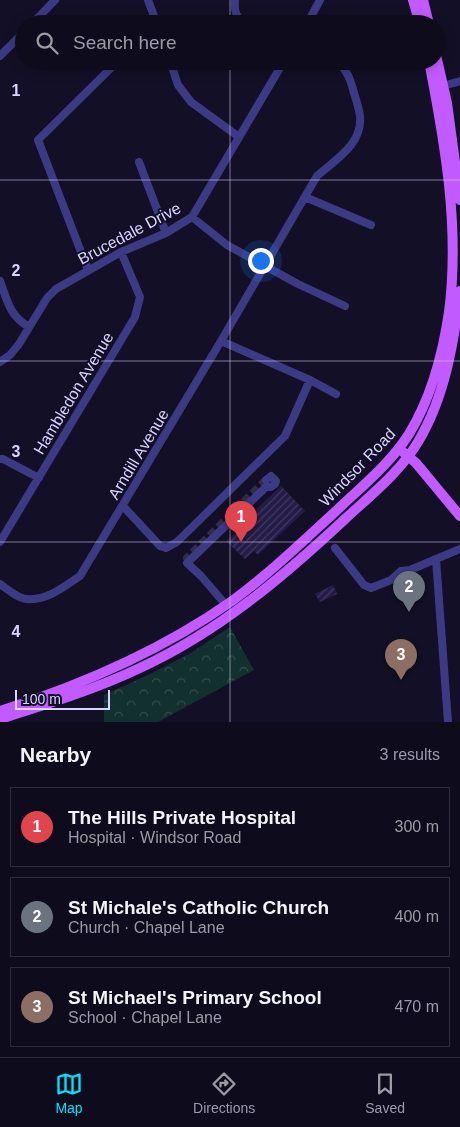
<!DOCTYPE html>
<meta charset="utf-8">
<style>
body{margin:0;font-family:Arial,sans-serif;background:#1c1929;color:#f1f3f6}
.scale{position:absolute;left:15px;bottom:12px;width:95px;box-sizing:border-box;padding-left:5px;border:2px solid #d9d4ff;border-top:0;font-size:14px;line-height:18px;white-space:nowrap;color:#d9d4ff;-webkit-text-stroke:4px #130f26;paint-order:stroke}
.you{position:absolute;left:260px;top:260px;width:18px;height:18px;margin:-12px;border:4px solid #fff;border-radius:50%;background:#1a73e8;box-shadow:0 0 0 8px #1a73e833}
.badge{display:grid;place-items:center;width:32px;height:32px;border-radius:50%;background:#00e5ff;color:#fff;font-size:16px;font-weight:700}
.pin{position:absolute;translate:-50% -41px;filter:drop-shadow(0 1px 2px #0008)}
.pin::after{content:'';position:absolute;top:26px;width:18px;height:15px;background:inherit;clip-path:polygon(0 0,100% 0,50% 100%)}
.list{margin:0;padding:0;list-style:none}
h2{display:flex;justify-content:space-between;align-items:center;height:65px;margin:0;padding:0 20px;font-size:21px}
h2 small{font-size:16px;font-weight:400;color:#9b9ba3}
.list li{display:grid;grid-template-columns:32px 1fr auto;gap:15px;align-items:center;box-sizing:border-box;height:80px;margin:0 10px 10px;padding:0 10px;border:1px solid #2e2b3b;border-radius:0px}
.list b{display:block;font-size:19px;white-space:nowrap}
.list p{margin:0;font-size:16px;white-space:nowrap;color:#9b9ba3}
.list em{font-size:16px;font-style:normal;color:#9b9ba3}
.icon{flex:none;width:28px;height:28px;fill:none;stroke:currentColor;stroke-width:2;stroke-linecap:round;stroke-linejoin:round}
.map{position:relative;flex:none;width:460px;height:722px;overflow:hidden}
.search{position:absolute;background:#0e0b1c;box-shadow:0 2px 12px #0003;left:15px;right:15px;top:15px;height:55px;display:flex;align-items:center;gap:12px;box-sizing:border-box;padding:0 18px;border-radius:28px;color:#9b9ba3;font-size:19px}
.sheet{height:335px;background:#0e0b1c}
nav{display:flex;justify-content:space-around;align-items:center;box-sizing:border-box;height:70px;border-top:1px solid #2e2b3b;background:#0e0b1c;font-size:14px;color:#9b9ba3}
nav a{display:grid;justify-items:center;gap:2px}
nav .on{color:#00e5ff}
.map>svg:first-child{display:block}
</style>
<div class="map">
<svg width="460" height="722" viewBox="0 0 460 722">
<defs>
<pattern id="park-crowns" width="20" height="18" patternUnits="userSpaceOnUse" patternTransform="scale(1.25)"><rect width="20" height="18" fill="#12302f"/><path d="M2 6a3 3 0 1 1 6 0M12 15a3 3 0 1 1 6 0" fill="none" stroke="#344d4e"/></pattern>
<pattern id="building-hatch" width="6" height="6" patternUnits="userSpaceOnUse" patternTransform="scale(1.25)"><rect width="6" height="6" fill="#241b47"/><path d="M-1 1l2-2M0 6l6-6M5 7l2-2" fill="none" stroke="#433b63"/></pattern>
</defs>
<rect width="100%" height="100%" fill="#130f26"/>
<path fill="url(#park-crowns)" d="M230 627 254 670 158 722H104V695L150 674 189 654Z"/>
<path fill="url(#building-hatch)" d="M281 486 305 511 258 555 254 551 245 559 226 541 240 529 238 527Z
M333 585 337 594 320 602 315 594Z"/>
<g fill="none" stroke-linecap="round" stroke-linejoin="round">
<path stroke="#312d47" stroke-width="8" stroke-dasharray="8 4" stroke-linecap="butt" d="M190 561 187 558 266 480"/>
<path stroke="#3d3a85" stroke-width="8" d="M148 0 157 24
M235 0C234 11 236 17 244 24
M32 24 55 0
M307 24 320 0
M0 56 24 32
M170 61 178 85 191 102 239 137
M439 83 443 86 460 81
M139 162 166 233
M305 197 371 225
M192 217 227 245 298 284 345 306
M88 270 38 140 118 61
M0 281C8 302 9 315 29 327
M221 341 310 380 336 394
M0 362 10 355 19 344 47 298 56 289 121 252 166 233 192 217 284 61
M0 459H3L39 478
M123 506 160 546 166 548 177 542 285 436 310 380
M0 542 135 317 140 297 121 252
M335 548 364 585 371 588 391 580 401 571 410 570 460 549
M436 559 448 722
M0 584C7 589 19 599 27 599 47 601 65 586 80 576L221 341 317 176C335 160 363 144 360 116 359 108 356 100 354 93 351 81 347 68 335 61
M226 605 201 576 187 563 266 487H271L275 484 276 481 271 476 266 480"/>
<path stroke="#c25bff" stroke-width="10" d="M413 0 420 24
M423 0 429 24
M436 55 447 103 460 200
M403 452 416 463 460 516
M0 711C82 685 161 651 232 601 269 574 302 542 336 511 361 487 390 464 409 434 431 398 443 353 449 312 460 228 445 143 429 61
M0 719C48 704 96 689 142 667 219 631 283 577 345 519 371 495 400 472 418 442 445 397 454 342 460 291"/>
</g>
<path fill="none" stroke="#d9d4ff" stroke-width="1" stroke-opacity="0.55" d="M230 0V24M230 61V722M0 180H460M0 361H460M0 542H460"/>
<g text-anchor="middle" stroke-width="4" stroke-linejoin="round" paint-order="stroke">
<g font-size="16" fill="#d9d4ff" stroke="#130f26">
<text transform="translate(129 233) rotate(-28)" y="6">Brucedale Drive</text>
<text transform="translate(73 393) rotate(-59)" y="6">Hambledon Avenue</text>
<text transform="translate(138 454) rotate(-59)" y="6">Arndill Avenue</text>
<text transform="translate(357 467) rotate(-46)" y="6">Windsor Road</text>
</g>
</g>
<g font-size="16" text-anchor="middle" font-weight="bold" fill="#d9d4ff" stroke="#130f26" stroke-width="4" stroke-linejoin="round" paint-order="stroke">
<text x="16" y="96">1</text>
<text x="16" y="276">2</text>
<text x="16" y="457">3</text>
<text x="16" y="637">4</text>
</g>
</svg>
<div class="scale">100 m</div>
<div class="you"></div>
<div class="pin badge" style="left:241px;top:542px;background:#e0444e">1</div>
<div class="pin badge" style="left:409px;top:612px;background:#6b7280">2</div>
<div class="pin badge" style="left:401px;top:680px;background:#8d6e63">3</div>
<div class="search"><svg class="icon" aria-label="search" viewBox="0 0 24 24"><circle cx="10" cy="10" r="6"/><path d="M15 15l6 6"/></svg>Search here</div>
</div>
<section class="sheet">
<h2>Nearby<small>3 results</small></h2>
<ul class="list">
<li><span class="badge" style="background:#e0444e">1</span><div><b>The Hills Private Hospital</b><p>Hospital · Windsor Road</p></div><em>300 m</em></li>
<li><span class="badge" style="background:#6b7280">2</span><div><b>St Michale's Catholic Church</b><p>Church · Chapel Lane</p></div><em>400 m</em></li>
<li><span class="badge" style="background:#8d6e63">3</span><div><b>St Michael's Primary School</b><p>School · Chapel Lane</p></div><em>470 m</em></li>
</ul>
</section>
<nav>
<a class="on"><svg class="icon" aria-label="map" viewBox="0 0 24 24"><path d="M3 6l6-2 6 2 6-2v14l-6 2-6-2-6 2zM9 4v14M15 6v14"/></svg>Map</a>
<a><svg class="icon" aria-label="directions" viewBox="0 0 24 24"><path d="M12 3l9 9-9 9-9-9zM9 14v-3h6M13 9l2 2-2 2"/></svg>Directions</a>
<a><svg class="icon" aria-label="saved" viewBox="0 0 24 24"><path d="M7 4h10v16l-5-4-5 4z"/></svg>Saved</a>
</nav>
